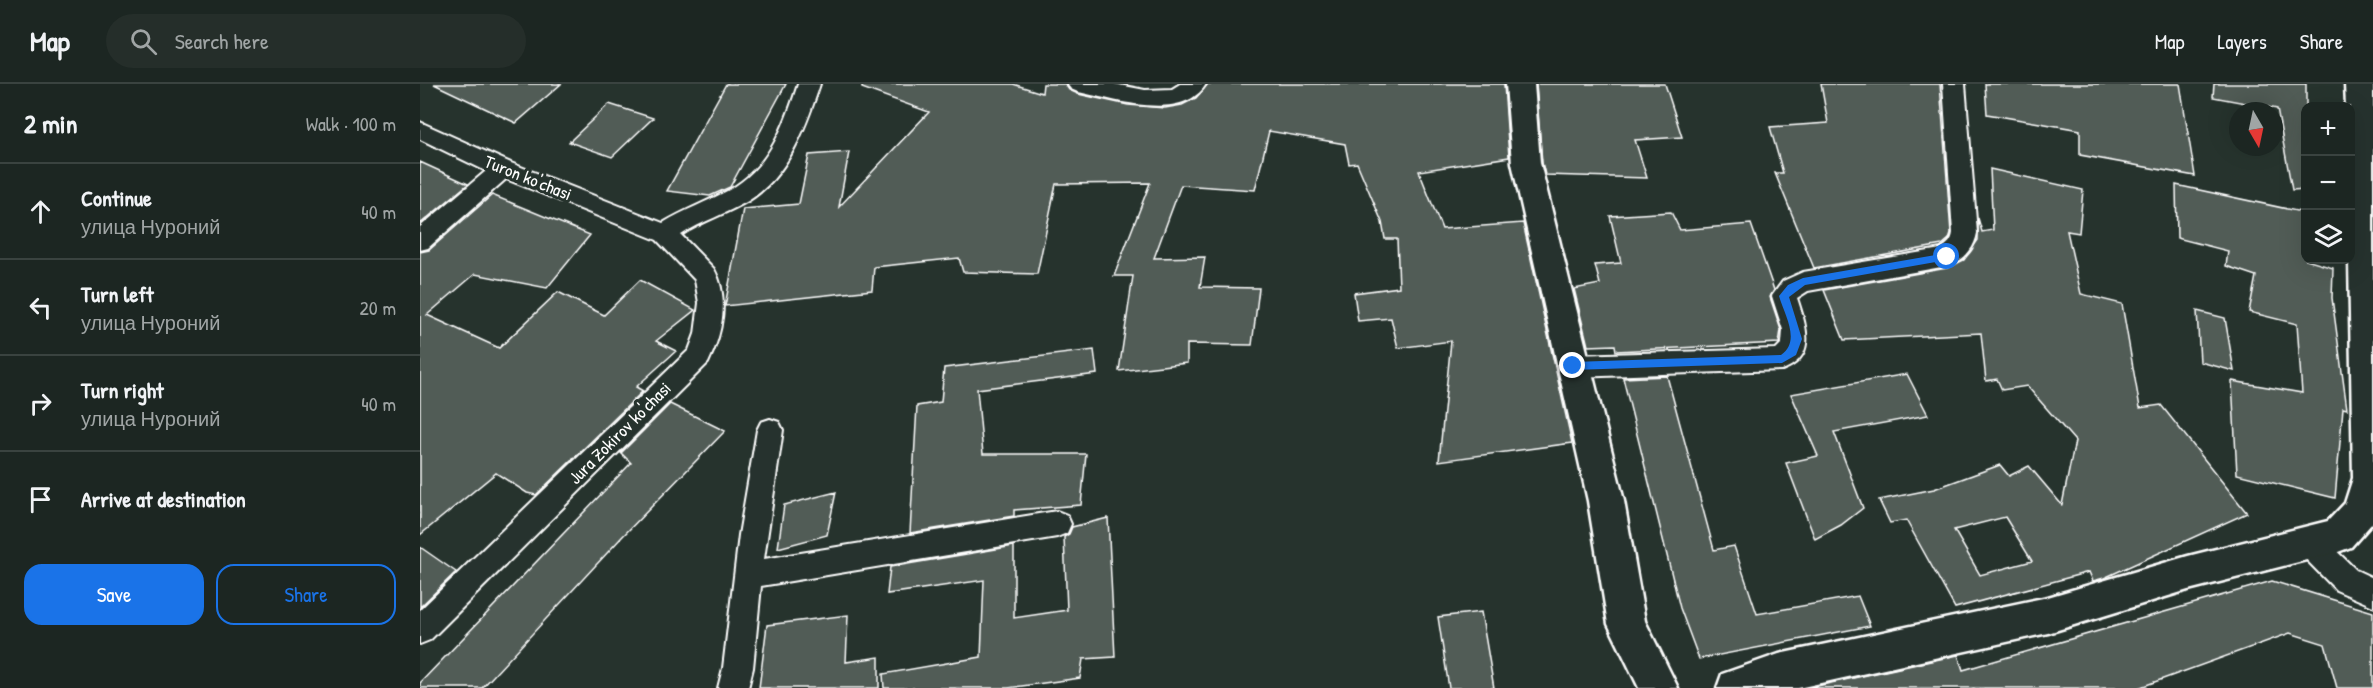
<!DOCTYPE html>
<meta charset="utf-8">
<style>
body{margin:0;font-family:"Patrick Hand",sans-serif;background:#252e2a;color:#f1f3f6}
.controls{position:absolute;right:18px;top:18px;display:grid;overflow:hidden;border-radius:12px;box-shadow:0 6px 24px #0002}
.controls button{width:54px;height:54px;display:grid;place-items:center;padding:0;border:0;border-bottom:2px solid #3a4340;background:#1c2622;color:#f1f3f6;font:30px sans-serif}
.compass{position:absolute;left:1809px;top:18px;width:54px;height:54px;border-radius:50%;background:#1c2622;box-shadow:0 6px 24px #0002;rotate:171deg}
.stop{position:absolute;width:18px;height:18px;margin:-14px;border:4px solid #1a73e8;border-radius:50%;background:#fff}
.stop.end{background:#1a73e8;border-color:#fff;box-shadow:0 2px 6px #0008}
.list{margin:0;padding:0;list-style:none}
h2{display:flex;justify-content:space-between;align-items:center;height:78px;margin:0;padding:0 24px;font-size:26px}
h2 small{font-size:20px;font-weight:400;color:#a0a5a5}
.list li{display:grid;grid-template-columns:39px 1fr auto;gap:18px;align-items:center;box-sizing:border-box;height:96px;padding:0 24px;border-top:2px solid #3a4340}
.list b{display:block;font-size:22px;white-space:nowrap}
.list p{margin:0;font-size:20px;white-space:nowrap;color:#a0a5a5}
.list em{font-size:20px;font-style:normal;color:#a0a5a5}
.actions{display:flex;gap:12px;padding:18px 24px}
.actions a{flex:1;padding:14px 0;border:2px solid #1a73e8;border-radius:18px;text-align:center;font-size:21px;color:#1a73e8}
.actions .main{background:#1a73e8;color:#fff}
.icon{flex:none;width:33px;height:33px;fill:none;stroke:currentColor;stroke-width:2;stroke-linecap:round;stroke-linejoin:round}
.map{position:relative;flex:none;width:1953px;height:604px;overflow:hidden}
header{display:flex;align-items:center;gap:36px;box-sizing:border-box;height:84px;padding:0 30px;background:#1c2622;border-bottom:2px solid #3a4340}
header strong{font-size:28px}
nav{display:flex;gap:33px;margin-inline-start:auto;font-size:21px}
.search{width:420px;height:54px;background:#252e2a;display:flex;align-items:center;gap:15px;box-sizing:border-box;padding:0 21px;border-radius:33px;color:#a0a5a5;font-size:22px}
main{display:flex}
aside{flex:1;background:#1c2622}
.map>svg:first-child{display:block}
</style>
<header>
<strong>Map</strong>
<div class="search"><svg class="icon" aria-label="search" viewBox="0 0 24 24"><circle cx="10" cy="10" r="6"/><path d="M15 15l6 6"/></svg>Search here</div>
<nav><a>Map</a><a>Layers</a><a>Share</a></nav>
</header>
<main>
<aside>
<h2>2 min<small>Walk · 100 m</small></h2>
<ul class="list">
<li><svg class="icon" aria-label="ahead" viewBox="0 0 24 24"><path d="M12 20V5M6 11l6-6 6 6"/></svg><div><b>Continue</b><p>улица Нуроний</p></div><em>40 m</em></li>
<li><svg class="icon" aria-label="left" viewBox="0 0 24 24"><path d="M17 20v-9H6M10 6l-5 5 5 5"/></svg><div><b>Turn left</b><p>улица Нуроний</p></div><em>20 m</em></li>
<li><svg class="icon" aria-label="right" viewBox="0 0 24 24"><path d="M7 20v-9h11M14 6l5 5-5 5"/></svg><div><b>Turn right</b><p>улица Нуроний</p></div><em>40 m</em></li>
<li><svg class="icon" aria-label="arrive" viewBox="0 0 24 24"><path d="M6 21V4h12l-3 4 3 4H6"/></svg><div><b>Arrive at destination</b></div></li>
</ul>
<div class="actions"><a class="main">Save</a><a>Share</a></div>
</aside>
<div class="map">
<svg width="1953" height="604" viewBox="0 0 1953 604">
<rect width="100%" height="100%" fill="#26332d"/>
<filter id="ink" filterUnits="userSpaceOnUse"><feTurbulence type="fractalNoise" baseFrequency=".0167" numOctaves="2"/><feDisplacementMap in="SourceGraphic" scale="12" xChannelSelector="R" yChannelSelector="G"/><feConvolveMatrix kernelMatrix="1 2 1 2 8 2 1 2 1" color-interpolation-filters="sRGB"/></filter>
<g filter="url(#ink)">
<path fill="#515c57" stroke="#fff" stroke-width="1.5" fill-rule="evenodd" d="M14 0H141L96 39Z
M306 0H366L310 103 290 112 247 107Z
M442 0H593L622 9 623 0H645L649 6 658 10 708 21 745 24 762 21 776 14 788 0H1084L1089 73 999 87 1022 145 1103 139 1152 359 1019 377 1031 257 978 264 971 234 938 237 934 209 979 203 977 155H965L962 138 937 79 929 80 925 60 849 47 835 106 761 101 734 174 785 173 780 203 839 204 832 261 767 260V279L699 287 713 192H694L730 99 636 100 617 190 543 188 539 174 454 183 452 206 305 222 323 125 379 120 389 71 429 68 419 123 509 28 442 4Z
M1116 0H1245L1262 53 1215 56 1227 94 1125 91 1122 79Z
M1401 0H1520L1531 149 1529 155 1522 161 1394 184 1355 89H1363L1350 43 1408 39Z
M1565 0H1760L1775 92 1660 71V46L1567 30Z
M1794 0H1886V105L1872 106 1857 25 1793 13Z
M189 20 233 34 192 73 149 58Z
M0 78 48 100 0 140Z
M1570 85 1663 106 1659 149 1647 147 1661 210 1702 220 1720 324 1741 321 1827 429 1684 494 1673 497 1669 488 1535 524 1486 436 1470 439 1459 416 1514 405 1580 381 1589 392 1609 382 1642 421 1655 357 1607 302 1582 306 1577 295 1566 297 1561 249 1424 256 1404 206 1527 184 1544 176 1558 156V134L1562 148 1573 146ZM1585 433 1612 477 1560 491 1534 446Z
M1756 101 1886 129V176L1913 184 1912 214 1927 325 1923 324 1915 414 1817 390 1812 297 1882 309 1877 240 1829 228 1836 192 1806 182 1808 167 1757 154Z
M72 111 170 151 127 204 55 190 7 231 79 264 138 208 184 231 220 196 275 226 236 257 256 267 216 303 223 307 116 411 107 409 76 389 0 451V168L9 166Z
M1251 128 1260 146 1331 140 1354 206 1350 213 1361 246 1359 259 1196 267 1195 261 1168 262 1154 205 1180 200 1175 181 1201 179 1190 132Z
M1777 227 1805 234 1814 287 1780 278Z
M674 266 677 290 557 305 563 370H666L661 421 594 426V432L490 449 497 322 521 318 524 284Z
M1487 290 1508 331 1414 348 1443 424 1421 441 1395 455 1366 379 1398 372 1371 310Z
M1247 292 1294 466 1314 462 1337 530 1438 512 1450 542 1279 575 1260 524 1203 294Z
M250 320 305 347 201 454 62 604H0V599L211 379 201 369Z
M416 408 407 451 358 464 364 421Z
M688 434 695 573 663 575 660 594 588 604H464L463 590 561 573 564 496 467 510 470 483 594 462V534L647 526 644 453 649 450 652 443Z
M0 463 36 488 0 523Z
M1852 497 1953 528V604H1917L1905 560 1870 549 1718 604H1388L1538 571 1543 586Z
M1061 528 1074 604H1029L1018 533Z
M428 531 426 578 459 573V604H339L347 541Z"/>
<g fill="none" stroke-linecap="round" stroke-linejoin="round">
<g stroke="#fff" stroke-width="4">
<path id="street" d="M378 0H400C386 43 368 92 328 117 306 130 282 137 261 151L294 185C310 214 302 251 288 279L10 556 0 560V526L269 266 275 250 279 219 275 196 237 156 86 95 8 164 0 166V143L66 87 0 55V38L91 79 243 139C264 126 287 118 309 106 349 84 365 41 378 0Z
M647 0H694L725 6 752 5 760 0H786C763 39 693 15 658 8L651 5Z
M1523 0H1545L1557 149C1554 166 1543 177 1527 182L1388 207 1377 214C1386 242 1398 273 1362 286L1153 293 1144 290 1140 282 1144 274 1153 271 1356 265 1362 259 1363 246 1352 212 1363 197 1383 188 1521 165C1528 160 1532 157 1533 149Z
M350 335 359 338 363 346 344 475 637 427 647 431 651 440 647 449 637 453 341 502 333 584 328 604H298L303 584 319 451 337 346 341 338Z
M1887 444 1897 448 1936 486 1953 494V522L1916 506 1877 466 1873 457 1877 448Z"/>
</g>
<g stroke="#fff" stroke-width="5">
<path id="secondary" d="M1086 0H1114L1120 79 1204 417 1225 537 1258 604H1219L1188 540 1168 417 1092 79Z
M1925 0H1953V438L1931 463 1918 468 1768 506 1628 549 1378 604H1297L1302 590 1359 570 1628 513 1768 472 1908 437 1925 419 1933 394 1929 176H1930V22H1926Z"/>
</g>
<use href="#street" fill="#26332d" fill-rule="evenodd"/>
<use href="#secondary" fill="#26332d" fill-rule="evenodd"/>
</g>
</g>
<path fill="#1a73e8" d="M1527 169 1532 173 1527 176 1385 201 1369 213 1382 255 1376 271 1362 279 1153 286 1149 282 1153 278 1361 271C1381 257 1365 232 1359 212L1368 201 1383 194Z"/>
<g text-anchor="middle" stroke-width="6" stroke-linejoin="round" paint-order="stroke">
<g font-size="18" fill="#fff" stroke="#26332d">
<text transform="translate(108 94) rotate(22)" y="6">Turon ko'chasi</text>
<text transform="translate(200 349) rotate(-45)" y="6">Jura Zokirov ko'chasi</text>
</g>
</g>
</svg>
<div class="controls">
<button>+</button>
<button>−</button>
<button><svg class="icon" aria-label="layers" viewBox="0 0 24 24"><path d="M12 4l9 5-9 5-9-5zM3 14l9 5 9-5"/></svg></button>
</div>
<svg class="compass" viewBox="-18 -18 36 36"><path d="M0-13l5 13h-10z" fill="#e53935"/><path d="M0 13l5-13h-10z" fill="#a0a5a5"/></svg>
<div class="stop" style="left:1527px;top:173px"></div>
<div class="stop end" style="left:1153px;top:282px"></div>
</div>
</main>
